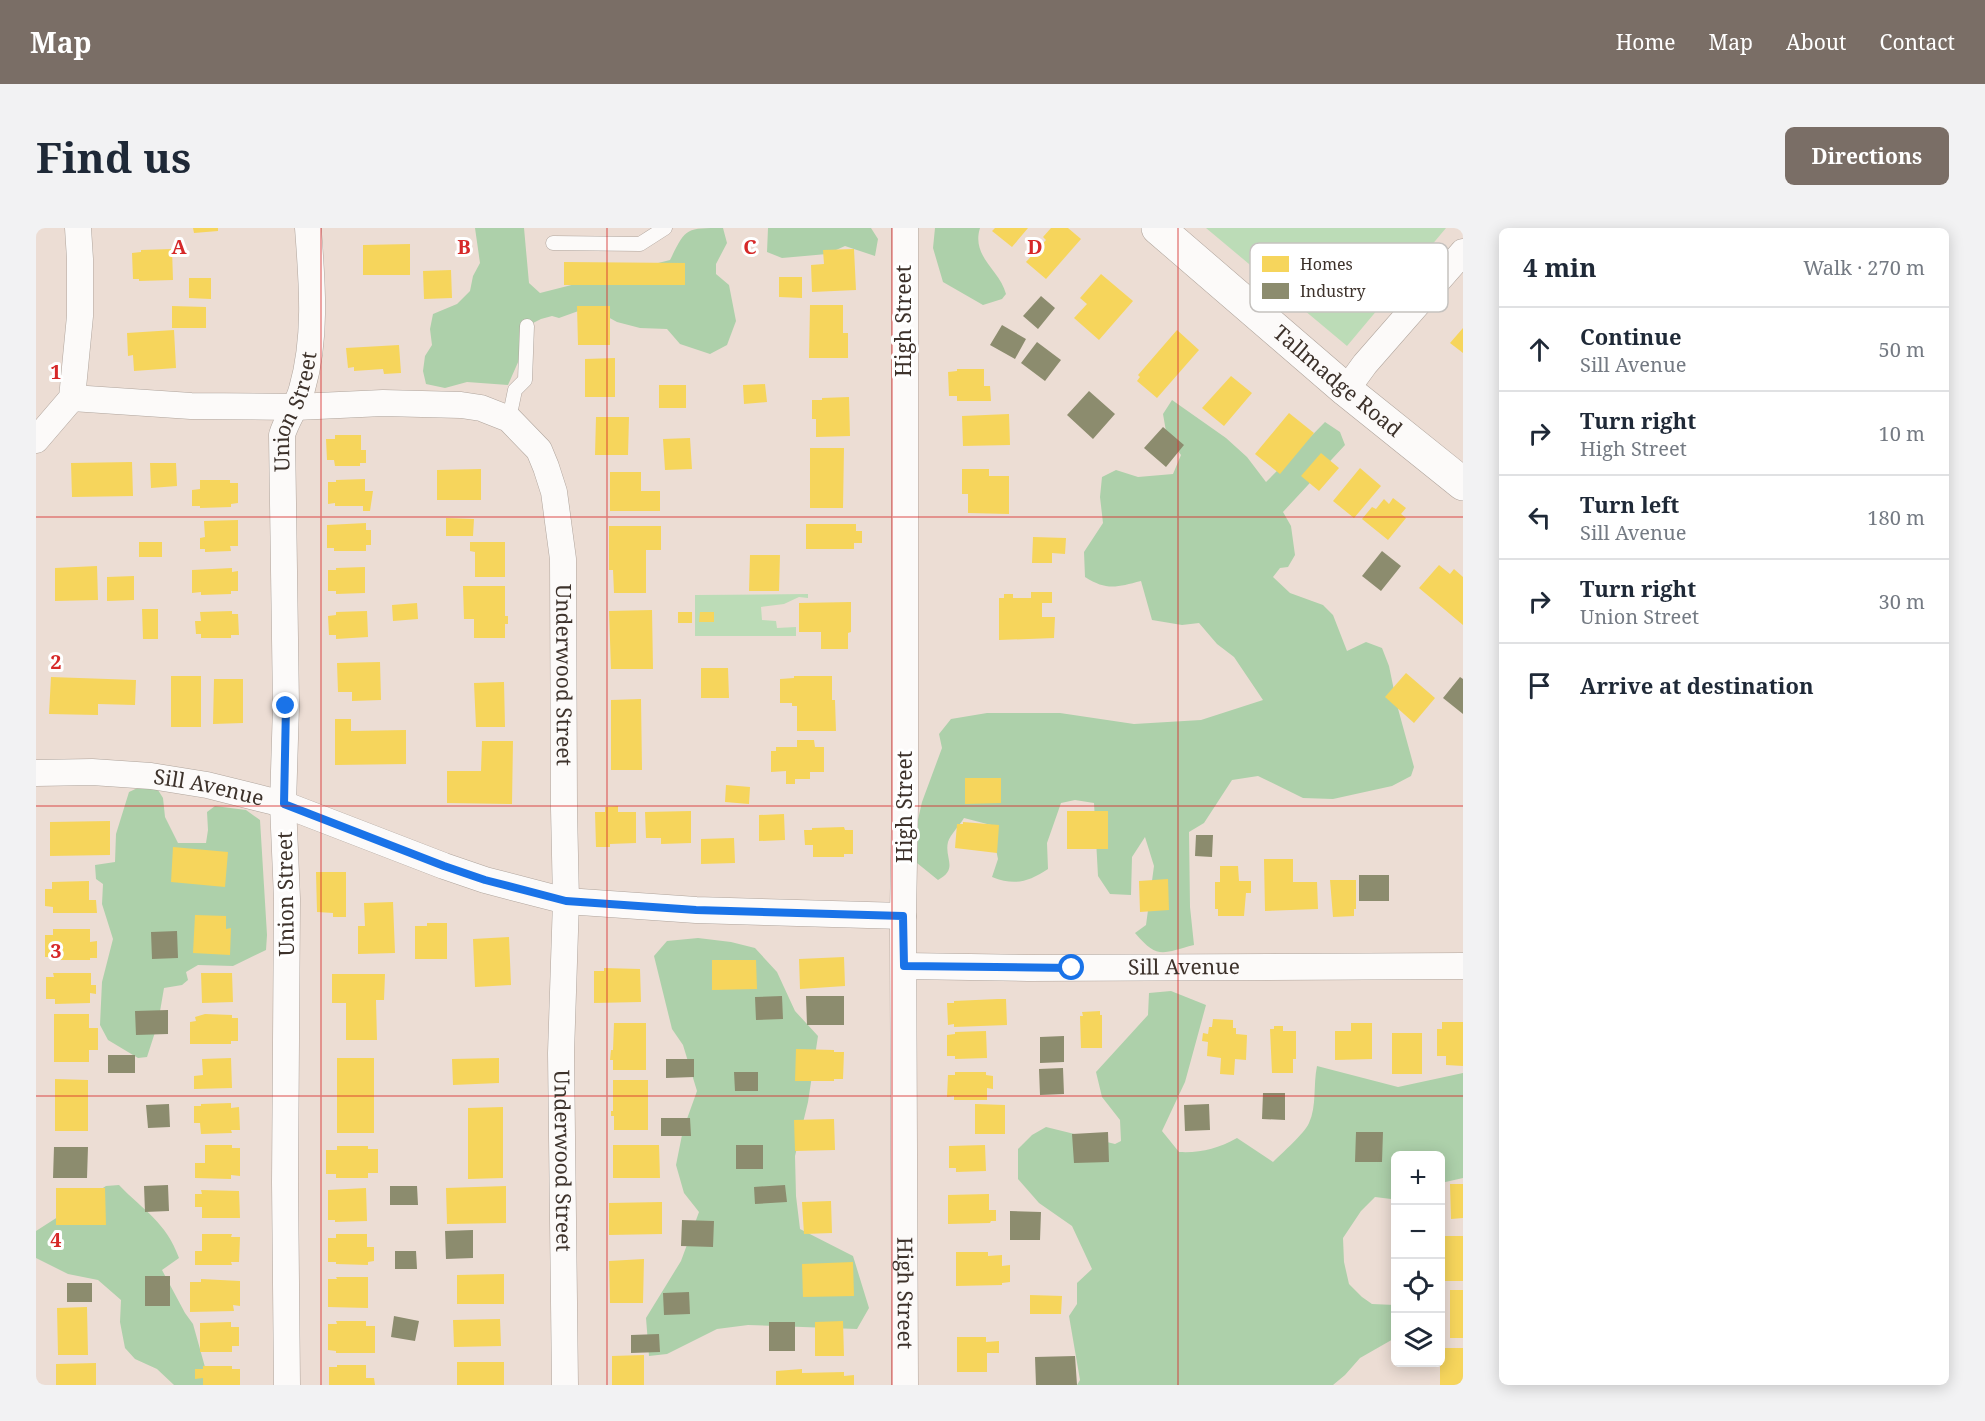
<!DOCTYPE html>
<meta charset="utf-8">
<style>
body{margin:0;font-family:"Noto Serif",serif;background:#f2f2f3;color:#1f2937}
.controls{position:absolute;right:18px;bottom:18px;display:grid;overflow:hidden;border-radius:9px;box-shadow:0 3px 15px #0003}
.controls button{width:54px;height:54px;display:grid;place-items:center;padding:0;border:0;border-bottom:2px solid #e0e1e3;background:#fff;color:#1f2937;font:30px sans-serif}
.stop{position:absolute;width:18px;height:18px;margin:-14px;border:4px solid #1a73e8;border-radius:50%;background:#fff}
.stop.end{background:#1a73e8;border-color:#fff;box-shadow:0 2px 6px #0008}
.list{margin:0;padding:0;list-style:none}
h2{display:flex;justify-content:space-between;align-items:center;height:78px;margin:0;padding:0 24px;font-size:26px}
h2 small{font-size:20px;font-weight:400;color:#747a83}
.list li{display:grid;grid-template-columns:39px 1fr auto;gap:18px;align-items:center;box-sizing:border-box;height:84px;padding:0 24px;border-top:2px solid #e0e1e3}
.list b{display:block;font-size:22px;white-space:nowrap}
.list p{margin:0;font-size:20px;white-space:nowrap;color:#747a83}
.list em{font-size:20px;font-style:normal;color:#747a83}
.icon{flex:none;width:33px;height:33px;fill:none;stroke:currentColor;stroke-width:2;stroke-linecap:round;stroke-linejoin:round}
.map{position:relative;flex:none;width:1427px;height:1157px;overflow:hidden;border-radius:9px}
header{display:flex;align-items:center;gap:36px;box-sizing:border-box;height:84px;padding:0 30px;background:#7a6e66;color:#fff}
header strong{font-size:28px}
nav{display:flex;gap:33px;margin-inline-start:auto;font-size:21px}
.intro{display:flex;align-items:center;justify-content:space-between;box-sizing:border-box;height:144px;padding:0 36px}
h1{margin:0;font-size:42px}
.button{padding:15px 27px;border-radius:9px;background:#7a6e66;color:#fff;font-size:21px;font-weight:700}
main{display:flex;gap:36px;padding:0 36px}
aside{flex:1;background:#fff;border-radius:9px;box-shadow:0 3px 15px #0003}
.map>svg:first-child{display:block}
</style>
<header>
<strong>Map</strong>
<nav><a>Home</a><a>Map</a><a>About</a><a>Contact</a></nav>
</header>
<div class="intro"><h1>Find us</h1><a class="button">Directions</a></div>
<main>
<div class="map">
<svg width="1427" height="1157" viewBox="0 0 1427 1157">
<rect width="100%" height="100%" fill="#ecddd4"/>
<path fill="#bcdcb7" d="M1170 0H1410L1311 118Z
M772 366V370L763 369 748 376 725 379 726 392 740 393 741 400 760 399V408H659V367Z"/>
<path fill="#add0aa" d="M439 0H488L493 55 504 65 634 32C650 0 649 0 687 0L691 15 680 36V46L693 57 700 93 691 117 674 126 644 116 631 101 604 100 581 94 561 83 548 81 523 90 516 88 505 91 491 98 483 132 472 157 431 154 409 160 390 156 387 143 389 128 396 117 394 101 397 86 421 76 434 63 437 48 444 35Z
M732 0H835L842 11 839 28 809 18 791 26 746 30 731 24Z
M899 0H944C935 29 964 42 970 66L966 71 947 77 907 54 897 20Z
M1136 172 1190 210 1211 229 1230 254 1289 194 1304 204 1309 217 1247 284 1255 298 1259 327 1252 339 1244 340 1237 349 1254 365 1287 377 1297 387 1311 423 1330 414 1346 420 1353 438 1361 477 1378 539 1375 548 1356 558 1297 571 1267 570 1222 548 1196 552 1168 595 1153 604 1154 679 1158 717C1126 725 1122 732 1099 705L1110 697 1118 638 1109 609 1096 629 1095 667 1074 666 1062 648 1058 575 1039 572 1025 575 1011 615 1012 641C992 654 979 658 956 649L962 631 955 597 928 590C924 597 914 607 912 614 908 630 923 641 902 652L881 635V596L886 574 906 520 903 506 915 491 951 485H1024L1098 496 1165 492 1227 472 1198 429 1181 416 1163 395 1146 397 1116 392 1105 353C1081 359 1071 363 1049 349L1048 324 1067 295 1064 269 1066 249 1080 242 1102 249 1137 246 1145 227 1131 209 1127 186Z
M108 557 122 562 127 570 129 589 142 615H170L172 602 171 584 179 578 210 582 224 592 231 707 230 722 197 738 162 737 150 744 152 752 146 757 128 760 122 795 111 829 102 830 72 812 64 797 66 754 77 711 66 676 67 656 60 651 59 637 79 634 80 606 93 564Z
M662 710 695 714 719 720 741 744 759 783 782 808 772 874 759 928 760 968 764 1001 817 1028 833 1080 821 1101 712 1097 681 1101 631 1126 613 1128 610 1090 645 1033 663 984 648 965 640 937 647 902 661 863 647 817 636 801 618 728 631 713Z
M1135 763 1170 777 1149 854 1126 903 1143 924C1165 925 1181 921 1201 910L1237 934C1246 925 1268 906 1273 895 1281 878 1277 857 1281 838L1362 859 1427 845V950L1405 955 1404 928H1360L1359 979 1355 971 1339 969 1325 983 1307 1010 1308 1034 1313 1056 1326 1069 1336 1076 1359 1077V1110L1324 1130 1309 1147 1297 1157H1041L1044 1152 1033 1088 1041 1076V1055L1056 1041 1036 998 1003 975 982 951V921L996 907 1010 899 1079 916 1085 913 1084 892 1066 869 1060 844 1112 787 1113 765Z
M83 957C108 983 130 994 143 1030L126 1042 149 1085 157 1096 174 1157H138L121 1141 99 1131 89 1120 84 1094 85 1072 62 1052 32 1046 0 1030V1003L70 958Z"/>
<path fill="#f6d55c" d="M157 0H182V3L158 5Z
M959 0H992L976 19 956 3Z
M1015 0H1032L1045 11 1010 51 990 34 1010 12 1007 9Z
M374 16V47H327V17Z
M136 21 137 52 103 53V51H97L96 25 105 24V22Z
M818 21 820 62 776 64 775 37 788 36 787 22Z
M528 34 649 35V57H528Z
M415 42 416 70 388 71 387 43Z
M1065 46 1097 73 1063 112 1038 90 1051 76 1044 70Z
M743 49H766V70L743 69Z
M153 50H175V71L153 70Z
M774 77H807V105H812V130H773Z
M136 78 170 79V100H136Z
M541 78H574V117H542Z
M1427 100V125L1414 115Z
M138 102 140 140 98 143 97 127 92 128 91 105Z
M1141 102 1163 122 1121 170 1101 153 1104 149 1102 147Z
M363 117 365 145 348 146 347 141 318 143V139L312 140 310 120Z
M579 130V169H549V131Z
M921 141H948V158H954L955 173H921V168H913L912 144 921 143Z
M1195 148 1216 165 1188 198 1166 180Z
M729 156 731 174 708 176 707 157Z
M623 157H650V180H623Z
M813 169 814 208 780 209V191H776V172H786V170Z
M1253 185 1278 205 1244 246 1219 226Z
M973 186 974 217 927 218 926 188Z
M560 189H593L592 227H559Z
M299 207H325V222H330V235H324V238H299L298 232H291L290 211H299Z
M654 210 656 241 629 242 627 211Z
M774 220H808L807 280H774Z
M1285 225 1303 240 1283 263 1265 248Z
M96 234 97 268 36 269 35 235Z
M114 235H140L141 258 115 260Z
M1324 240 1345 258 1318 290 1297 273Z
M445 241V272H401V242Z
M926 241H953V248H973V286L932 285V266H926Z
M574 244H605V263H624V283H574Z
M329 251V263H337L334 283H327V278H299V275L292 276V254H300V252Z
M164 252H194V255H202V275L195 276V279L164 280V278H156V262L164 261Z
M1357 270 1370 280 1365 286 1370 290 1352 312 1326 291 1336 279 1340 281 1348 271 1353 276Z
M410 290 438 291 437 308H410Z
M202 292V318H194L195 323 169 324V321H164V310L169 309 168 293Z
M330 295V302H335V317H330V323H298V320H291V297Z
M770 296H820V303H826V315H818V321H770Z
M573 298H625V322H610V365H578L577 342H573Z
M997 309 1030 310 1029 326 1016 325V335H996Z
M103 314H126V329H103Z
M434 314H469V349H439V324L434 323Z
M714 327H744L743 363H713Z
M1403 337 1414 346 1418 341 1427 349V397L1383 360Z
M61 338 62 372 19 373V340Z
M329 339V365L300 366V363H292V342H300V340Z
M196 340V344L202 343V363H195V366L165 367V364L156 365V342Z
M98 348V372L71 373V349Z
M427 358H469V388H472V396H469V410H438V391H428Z
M995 364H1016V375H1006V389H1019L1018 410 963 412V370H968V366H977V370H995Z
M815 374V404L812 405V421H785V404H763V375Z
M381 375 382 391 357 393 356 377Z
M106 381H122V411H107Z
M616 382 617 441H575L573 383Z
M196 383V386H202L203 407H195V410H165V406H160L159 393H165L164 384Z
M331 383 332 409 300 411V407H293L292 388 300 387V384Z
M642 384H656V395H642Z
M664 384H678V394H663Z
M344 434 345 472 316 473V464H302L301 435Z
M665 440H692L693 470H665Z
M1370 445 1399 470 1378 495 1349 469Z
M135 448H165V499H135Z
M758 448H796V472H799L800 503H761V478H756V475H744V451L758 450Z
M15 449 100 452 99 477 62 476V487L13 486Z
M178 451H207V495L177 496Z
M468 454 469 499H440L438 455Z
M605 471 606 542H575V472Z
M299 491H315V503L370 502V536L299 537Z
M761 512H778L779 519H788V544H774V551H759V556H750V543L735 544V523H740V519H761Z
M446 513H477L476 576 411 575V543H445Z
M929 550H965V575L929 576Z
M690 557 714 559 713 576 689 574Z
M582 578V584H600V615L574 616V619H560L559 584H569V579Z
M655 583V615L625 616V610H610L609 584Z
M1031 583H1072V621H1031Z
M748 586 749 612 723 613V587Z
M74 593V627L14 628V594Z
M927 594 963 597 961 625 919 620 921 596H927Z
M808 599 809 602H817V626H808V629H777V617H769L768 602H776V600Z
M698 610 699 635 665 636V611Z
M137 619 192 624 189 659 135 654Z
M1228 631H1257V654H1281L1282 681 1229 683Z
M1184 638H1202L1203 653H1215V665H1210L1208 688H1182V681H1179V654H1184Z
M280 644H310V689H297V685L281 684Z
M1132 651 1133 682 1104 684 1103 653Z
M1294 652H1320V681H1318V688L1297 689Z
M53 653V672H60L61 685H17V679L9 678V661H16V654Z
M357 674 359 725 322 726V698H329L328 675Z
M159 687 190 688V701L195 700 194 727 157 725Z
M391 695H411V731H379V698H391Z
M17 701H54V714L61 713V730H54V732H20V729H9V707H17Z
M473 709 475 757 439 759 437 711Z
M808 729 809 758 764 761 763 731Z
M676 732H720L721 761 676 762Z
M568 740 604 741 605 774 558 775V743H568Z
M17 745H55V757H60V766L54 765V775L19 776V771H10V749H18Z
M165 745H196L197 774 166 775Z
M296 746H349L348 772H340L341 812H310V775H296Z
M962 771H970L971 797 918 799V796L912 797 911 775H918V773Z
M1064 783V787H1066V820H1045L1044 788H1047L1046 784Z
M18 786H53V800H62V822H53V834H18Z
M169 786 196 787V790H202V813H195V816H154V794L160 793 159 789Z
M1177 791 1197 792V800H1200V806L1211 807 1210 832 1199 831 1198 847 1184 846 1185 830 1171 828 1172 814 1166 813 1167 805 1172 806 1173 799H1176Z
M1406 794H1427V838L1410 837V828H1401V801H1406Z
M578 795H610V842H577V832H574L575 822H577Z
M1315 795H1336V831L1299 832V803H1315Z
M1238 798H1247V803H1260V831H1257V845H1236L1234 801H1238Z
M950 803 951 830 919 831V828H911V807L919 806V804Z
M1356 805H1386V846H1356Z
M760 821 798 822V824H808L807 851H798V853H759Z
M195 830 196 860 158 861V848L167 847 166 831Z
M301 830H338V905H301Z
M463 830V855L417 857 416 831Z
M919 844H950V847L957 848V861L951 860V872H918V868L911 869 912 847H919Z
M19 851 52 852V903H19Z
M577 852H612V902H578V888H575V883H577Z
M195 875V880L203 879 204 902H195L196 905 165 906 164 895H158V878H165V876Z
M939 876 969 877V906H939Z
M467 879V950L432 951V880Z
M798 891 799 922 759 923 758 892Z
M169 917H196V920H204V948L195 947V951L159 950V935H169Z
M577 917H623L624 950H577Z
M949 917 950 943 920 944V940H913V918Z
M301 918H332V921H342V945H332V950H300V946H290V922H301Z
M1414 956H1427V990L1415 991Z
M470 958V995L411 996 410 960Z
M20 960H69L70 997H20Z
M330 960 331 993 299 994V992H292V962Z
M165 962 203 963 204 990H166V979H159V966H166Z
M953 966V982H960V993H955L954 995 912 996V967Z
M795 973 796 1005 768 1006 766 974Z
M626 974V1006L573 1007V975Z
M166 1006H196L195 1009H204L203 1034H195L196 1037H159V1023H166Z
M300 1006H331V1019H338V1033L332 1034V1037L300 1036V1034H292V1010H300Z
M1404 1008H1427V1053H1404Z
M920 1024H952V1028L966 1027V1038L974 1037V1054L966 1055V1057L920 1058Z
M608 1031 607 1075H574L573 1033Z
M817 1034 818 1068 767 1069 766 1036Z
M468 1046V1076H421V1047Z
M300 1049H332V1080L292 1079V1051H301Z
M165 1051 204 1053V1078L197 1077 198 1083 154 1084V1054H165Z
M1414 1062H1427V1110H1414Z
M994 1067 1026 1068 1025 1086H994Z
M51 1079 52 1127H22L21 1080Z
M464 1091 465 1118 418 1119 417 1092Z
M300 1093H330V1098H339V1125H300V1123L292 1122V1096H301Z
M807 1093 808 1128H779V1094Z
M195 1094V1099H203V1118H196V1124H164V1095Z
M921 1109H950V1114L963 1113V1125H951V1144H921Z
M1404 1120H1427V1157H1404Z
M608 1127V1157H576V1128Z
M421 1134H468V1157H421Z
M60 1135V1157H20V1136Z
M301 1137H330V1150H338L339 1157H293V1139H301Z
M167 1138H196V1141H204V1157H167V1150L159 1151V1141H167Z
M766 1141V1145L808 1144V1148L818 1147V1157H740V1143Z"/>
<path fill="#8c8c6e" d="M1005 68 1019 80 1002 101 987 88Z
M966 97 990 111 979 131 954 117Z
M1001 114 1025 132 1009 153 985 135Z
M1053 163 1079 186 1057 211 1031 187Z
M1127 199 1148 217 1130 239 1108 220Z
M1346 323 1365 338 1345 363 1326 348Z
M1424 449 1427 451V486L1407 470Z
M1160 607H1177L1176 629 1159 628Z
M1323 647H1353V673H1323Z
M141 703 142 730 116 731 115 704Z
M746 768 747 791 720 792 719 769Z
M770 768H808V797H771Z
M132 782V806L100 807 99 783Z
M1028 808V834L1004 835V809Z
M72 827H99V845H72Z
M630 831H658V849L630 850Z
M1027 840 1028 866 1004 867 1003 841Z
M698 844H722V863H699Z
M1227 865H1249V892L1226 891Z
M133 876 134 899 112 900 110 877Z
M1173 876 1174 902 1149 903 1148 877Z
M625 890H654L655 908H625Z
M1072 904 1073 934 1038 935 1036 906Z
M1320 904H1347L1346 934H1319Z
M700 917H727V941H700Z
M18 919H52L51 950H17Z
M132 957 133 983 109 984 108 958Z
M749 957 751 974 719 976 718 959Z
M354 958H381L382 977H354Z
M974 983 1005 984 1004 1012H974Z
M646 992 678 993 677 1019 645 1018Z
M437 1002V1030L410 1031 409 1003Z
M359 1023H380L381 1041H359Z
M109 1048H134V1078H109Z
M31 1055H56V1074H31Z
M653 1064 654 1086 628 1087 627 1065Z
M358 1088 383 1093 379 1113 355 1109Z
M733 1094H759V1123H733Z
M623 1106 624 1124 595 1125V1107Z
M1039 1128 1041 1157H1000L999 1129Z"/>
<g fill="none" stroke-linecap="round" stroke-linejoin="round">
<g stroke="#afa49c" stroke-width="15">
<path id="service" d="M517 15 604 16 629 0
M473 191 479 162 489 152 491 98"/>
</g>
<g stroke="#afa49c" stroke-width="27">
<g id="minor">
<path id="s1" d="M869 0V576L867 688 869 1157"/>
<path d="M1310 162 1329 136 1427 24"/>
<path id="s2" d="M36 170 155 178 260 179 347 175 425 177 445 180 473 191 503 222 510 239 518 264 527 331 528 581 530 673 525 825 529 1157"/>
<path d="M0 212 36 170 44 88V31L42 0"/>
<path id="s3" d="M0 545 56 544 115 548 171 557 247 576 408 638 449 652 530 673 660 682 867 688"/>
<path id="s4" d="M869 738 992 740 1427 738"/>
<path id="s5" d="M251 1157 249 954 251 671 247 576 250 478 246 207C251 190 262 177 266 161 281 109 276 53 272 0"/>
</g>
</g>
<g stroke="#afa49c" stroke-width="34">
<g id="tertiary">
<path id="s6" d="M1122 0 1310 162 1427 256"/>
</g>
</g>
<use href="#service" stroke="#fcfaf9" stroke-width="14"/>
<use href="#minor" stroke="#fcfaf9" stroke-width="26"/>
<use href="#tertiary" stroke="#fcfaf9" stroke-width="33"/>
</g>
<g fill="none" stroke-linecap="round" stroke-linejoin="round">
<path stroke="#1a73e8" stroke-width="8" d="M250 478 248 576 408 638 449 652 530 673 660 682 867 688 868 738 1036 740"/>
</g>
<path fill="none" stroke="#d62828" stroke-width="1.5" stroke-opacity="0.55" d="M285 0V1157M571 0V1157M856 0V1157M1142 0V1157M0 289H1427M0 578H1427M0 868H1427"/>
<g text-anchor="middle" stroke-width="6" stroke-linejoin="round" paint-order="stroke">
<g font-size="21" fill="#3d322b" stroke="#fff">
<text transform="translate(868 93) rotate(-90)" y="7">High Street</text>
<text dy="7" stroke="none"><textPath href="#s6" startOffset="236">Tallmadge Road</textPath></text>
<text dy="7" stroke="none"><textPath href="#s5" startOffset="976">Union Street</textPath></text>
<text dy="7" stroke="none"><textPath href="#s2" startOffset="711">Underwood Street</textPath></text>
<text dy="7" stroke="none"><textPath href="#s3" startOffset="174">Sill Avenue</textPath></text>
<text transform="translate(869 579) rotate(-90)" y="7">High Street</text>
<text transform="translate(250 666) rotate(-91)" y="7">Union Street</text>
<text dy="7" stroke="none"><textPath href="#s4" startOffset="279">Sill Avenue</textPath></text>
<text dy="7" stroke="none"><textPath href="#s2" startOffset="1197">Underwood Street</textPath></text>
<text dy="7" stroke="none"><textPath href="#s1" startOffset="1065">High Street</textPath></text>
</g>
</g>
<rect x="1214" y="15" width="198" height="69" rx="9" fill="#fff" stroke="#c5c2bf" stroke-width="1.5"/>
<rect x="1226" y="28" width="27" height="16" fill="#f6d55c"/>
<rect x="1226" y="55" width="27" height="16" fill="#8c8c6e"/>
<g font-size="16" fill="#3d322b">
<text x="1264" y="42">Homes</text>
<text x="1264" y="69">Industry</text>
</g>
<g font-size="20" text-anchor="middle" font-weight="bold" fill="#d62828" stroke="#fff" stroke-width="6" stroke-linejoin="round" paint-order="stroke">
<text x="143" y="26">A</text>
<text x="428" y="26">B</text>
<text x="714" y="26">C</text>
<text x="999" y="26">D</text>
<text x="20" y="151">1</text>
<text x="20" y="441">2</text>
<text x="20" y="730">3</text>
<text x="20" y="1019">4</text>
</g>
</svg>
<div class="controls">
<button>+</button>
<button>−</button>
<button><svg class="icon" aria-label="locate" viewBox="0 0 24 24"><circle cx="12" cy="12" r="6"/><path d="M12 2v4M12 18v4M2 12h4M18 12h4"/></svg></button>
<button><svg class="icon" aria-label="layers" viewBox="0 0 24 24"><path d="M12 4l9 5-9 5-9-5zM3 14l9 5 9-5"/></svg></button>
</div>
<div class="stop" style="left:1036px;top:740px"></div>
<div class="stop end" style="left:250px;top:478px"></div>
</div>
<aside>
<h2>4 min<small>Walk · 270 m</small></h2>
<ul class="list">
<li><svg class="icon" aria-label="ahead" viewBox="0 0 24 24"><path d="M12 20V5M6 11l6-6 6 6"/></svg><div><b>Continue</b><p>Sill Avenue</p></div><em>50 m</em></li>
<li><svg class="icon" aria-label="right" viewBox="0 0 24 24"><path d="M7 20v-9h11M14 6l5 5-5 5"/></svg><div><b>Turn right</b><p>High Street</p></div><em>10 m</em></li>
<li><svg class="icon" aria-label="left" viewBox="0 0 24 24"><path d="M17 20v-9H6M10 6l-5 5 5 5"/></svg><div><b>Turn left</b><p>Sill Avenue</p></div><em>180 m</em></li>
<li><svg class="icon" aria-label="right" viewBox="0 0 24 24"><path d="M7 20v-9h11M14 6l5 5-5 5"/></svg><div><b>Turn right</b><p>Union Street</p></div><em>30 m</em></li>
<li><svg class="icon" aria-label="arrive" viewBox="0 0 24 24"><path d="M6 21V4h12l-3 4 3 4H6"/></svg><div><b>Arrive at destination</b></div></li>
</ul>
</aside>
</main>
